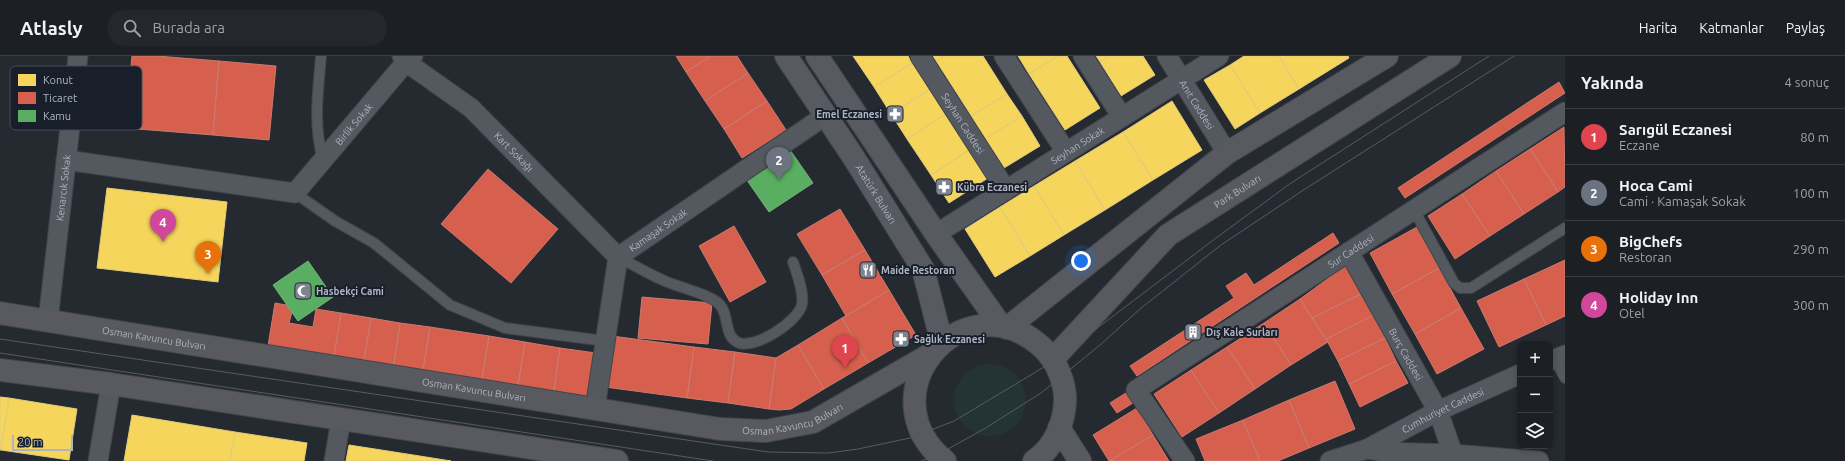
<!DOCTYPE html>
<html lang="tr">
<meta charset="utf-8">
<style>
body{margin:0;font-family:Ubuntu,sans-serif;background:#25272c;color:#f1f3f6}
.controls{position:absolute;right:12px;bottom:12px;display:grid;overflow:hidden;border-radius:8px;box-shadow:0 2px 6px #0003}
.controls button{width:36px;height:36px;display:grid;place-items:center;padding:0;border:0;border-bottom:1px solid #3a3d41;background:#1c1f24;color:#f1f3f6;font:20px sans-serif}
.scale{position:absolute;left:12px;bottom:10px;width:61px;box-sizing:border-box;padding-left:4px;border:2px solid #adb5c3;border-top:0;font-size:11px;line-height:14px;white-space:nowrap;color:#adb5c3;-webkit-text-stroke:3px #191f2a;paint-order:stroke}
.you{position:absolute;left:1081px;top:205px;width:14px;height:14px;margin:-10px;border:3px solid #fff;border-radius:50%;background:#1a73e8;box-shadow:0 0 0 6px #1a73e833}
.badge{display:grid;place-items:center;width:26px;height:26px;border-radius:50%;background:#8c9099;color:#fff;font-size:13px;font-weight:700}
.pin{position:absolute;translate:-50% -33px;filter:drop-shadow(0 1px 2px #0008)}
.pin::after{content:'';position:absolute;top:21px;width:14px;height:12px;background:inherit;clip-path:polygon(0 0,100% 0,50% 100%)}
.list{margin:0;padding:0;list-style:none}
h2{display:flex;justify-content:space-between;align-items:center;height:52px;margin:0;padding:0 16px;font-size:17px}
h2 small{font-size:13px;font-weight:400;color:#a0a2a6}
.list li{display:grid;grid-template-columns:26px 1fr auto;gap:12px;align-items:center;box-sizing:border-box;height:56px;padding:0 16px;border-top:1px solid #3a3d41}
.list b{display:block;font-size:15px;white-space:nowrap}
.list p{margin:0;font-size:13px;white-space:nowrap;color:#a0a2a6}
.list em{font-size:13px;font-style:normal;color:#a0a2a6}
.icon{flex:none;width:22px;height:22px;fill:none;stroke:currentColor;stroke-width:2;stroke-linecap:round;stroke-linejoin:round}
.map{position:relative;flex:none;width:1565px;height:405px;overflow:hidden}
header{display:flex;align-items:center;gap:24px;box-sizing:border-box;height:56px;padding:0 20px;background:#1c1f24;border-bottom:1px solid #3a3d41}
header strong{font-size:19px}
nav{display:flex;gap:22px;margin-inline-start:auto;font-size:14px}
.search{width:280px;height:36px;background:#25272c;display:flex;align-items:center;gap:10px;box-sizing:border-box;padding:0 14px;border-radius:22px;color:#a0a2a6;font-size:15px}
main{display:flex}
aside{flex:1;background:#1c1f24}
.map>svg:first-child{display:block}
</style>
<header>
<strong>Atlasly</strong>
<div class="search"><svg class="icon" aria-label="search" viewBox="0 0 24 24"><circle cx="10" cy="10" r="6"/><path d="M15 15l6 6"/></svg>Burada ara</div>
<nav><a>Harita</a><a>Katmanlar</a><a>Paylaş</a></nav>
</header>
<main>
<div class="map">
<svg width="1565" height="405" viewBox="0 0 1565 405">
<rect width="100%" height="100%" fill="#252930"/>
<path fill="#233336" d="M954 344a36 36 0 1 1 72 0a36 36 0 1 1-72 0Z"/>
<path fill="#f6d55c" stroke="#e0cb7b" d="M853 0H908L912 7 874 31Z
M933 0H944L936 5Z
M944 0H983L1007 38 971 60 936 5Z
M1018 0H1058L1029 18Z
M1058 0H1067L1100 52 1065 74 1029 18Z
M1096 0H1109L1100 6Z
M1109 0H1143L1155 19 1121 40 1100 6Z
M1244 0H1279L1299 33 1260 57 1230 9Z
M1279 0H1348L1349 2 1299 33Z
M912 7 930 33 891 58 874 31Z
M1230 9 1260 57 1235 73 1204 24Z
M930 33 946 58 907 83 891 58Z
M1007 38 1022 60 985 83 971 60Z
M1172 45 1202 94 1153 124 1123 76Z
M946 58 969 94 931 119 907 83Z
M1022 60 1040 90 1004 112 985 83Z
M1123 76 1153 124 1105 154 1075 105Z
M969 94 988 122 949 147 931 119Z
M1075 105 1105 154 1064 179 1034 130Z
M1034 130 1064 179 1030 200 1000 151Z
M107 132 227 146 218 226 97 212Z
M1000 151 1030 200 995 221 965 173Z
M0 341 9 342 1 394H0Z
M9 342 77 353 69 404 1 394Z
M132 359 235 376 230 405H124Z
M235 376 307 387 304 405H230Z
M349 389 407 398 406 405H346Z
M407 398 451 405H406Z"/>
<path fill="#d6604d" stroke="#ca7a70" d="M132 0H157L219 5 213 79 125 72Z
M676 0H711L686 16Z
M711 0H737L748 17 705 45 686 16Z
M219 5 276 10 269 84 213 79Z
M748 17 767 45 724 73 705 45Z
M1559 26 1565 37 1405 142 1398 132Z
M767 45 786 74 742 102 724 73Z
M1564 71 1565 131 1558 136 1530 93Z
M1530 93 1558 136 1524 158 1496 115Z
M488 113 558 173 511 227 441 168Z
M1496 115 1524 158 1490 180 1462 138Z
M1462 138 1490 180 1455 203 1428 160Z
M840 153 865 194 822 219 797 178Z
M734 170 766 226 730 246 699 190Z
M1417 171 1439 212 1392 238 1370 197Z
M1333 177 1339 187 1137 320 1130 310 1234 242 1226 230 1246 217 1254 229Z
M865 194 889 234 846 260 822 219Z
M1565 204V260L1546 269 1524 223Z
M1348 208 1363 237 1312 262 1300 243Z
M1439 212 1461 252 1415 278 1392 238Z
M1524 223 1546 269 1499 291 1477 245Z
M889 234 916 279 868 307 842 262Z
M1363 237 1374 259 1326 283 1312 262Z
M642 241 712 247 708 288 638 282Z
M1300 243 1328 286 1291 309 1264 267Z
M275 247 286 249 292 256 289 267 313 271 316 253 341 257 333 306 267 296Z
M1461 252 1484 293 1437 318 1415 278Z
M341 257 371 262 363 311 333 306Z
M1374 259 1385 282 1338 305 1326 283Z
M371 262 400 267 393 315 363 311Z
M842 262 868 307 824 333 798 289Z
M400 267 430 271 422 320 393 315Z
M1264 267 1291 309 1255 333 1227 291Z
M430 271 489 280 481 329 422 320Z
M489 280 525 286 517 335 481 329Z
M612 280 694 291 687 342 605 331Z
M1385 282 1396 305 1349 328 1338 305Z
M525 286 560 292 553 341 517 335Z
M798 289 824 333 791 353 779 354 769 353 776 302Z
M694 291 735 296 728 347 687 342Z
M1227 291 1255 333 1219 357 1191 314Z
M560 292 596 297 588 346 553 341Z
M735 296 776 302 769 353 728 347Z
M1396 305 1408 327 1360 351 1349 328Z
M1191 314 1219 357 1182 381 1154 338Z
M1335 325 1355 373 1309 392 1289 344Z
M1129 335 1136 345 1117 357 1110 347Z
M1289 344 1309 392 1278 405H1260L1243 364Z
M1137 352 1153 379 1109 405 1093 379Z
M1243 364 1260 405H1205L1196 383Z
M1153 379 1169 405H1110Z"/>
<path fill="#5aae61" stroke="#73b07e" d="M788 91 813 127 769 156 744 120Z
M308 205 333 241 298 265 273 229Z"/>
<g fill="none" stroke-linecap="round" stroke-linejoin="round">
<g stroke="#404449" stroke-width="12">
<path id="service" d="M321 0C318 36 313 69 323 104
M295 137 335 165 374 187 450 249 505 272 605 285
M1414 154 1454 227 1460 232H1471L1565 172
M618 201C634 209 650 219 667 226 682 232 705 237 717 246 731 257 722 280 739 287 756 293 799 265 802 248 804 235 797 218 793 206
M1555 303 1565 322"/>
</g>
<g stroke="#404449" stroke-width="21">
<g id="minor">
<path id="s1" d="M402 0 406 6 471 52 618 201"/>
<path id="s2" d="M920 0 1006 134"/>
<path d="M1004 0 1066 96"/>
<path d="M1083 0 1122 61"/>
<path id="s3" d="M1167 0 1227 97"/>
<path id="s4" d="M66 104 295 137 406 6 413 0"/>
<path id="s5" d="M936 178 1219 0"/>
<path id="s6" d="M1349 196 1438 355 1453 398 1452 405"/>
<path id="s7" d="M48 265 78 0"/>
<path d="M1550 305 1565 299"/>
<path id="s8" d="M595 353 618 201 826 59"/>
<path id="s9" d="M1367 393 1438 355 1520 318"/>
<path d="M98 405 111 328"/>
<path d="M334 405 341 363"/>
<path id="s10" d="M1185 405 1136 334 1565 56"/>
<path d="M1330 405 1367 393 1385 396 1453 398 1539 405"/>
</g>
</g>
<g stroke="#42464d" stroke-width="24">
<g id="primary">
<path id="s11" d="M786 0 854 102 923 213 942 287"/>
<path d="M817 0 936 178 1001 270"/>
<path d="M1059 372 1080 405"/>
</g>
</g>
<g stroke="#41454c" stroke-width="24">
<g id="trunk">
<path id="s12" d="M0 257 720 373 766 375 813 366 931 298"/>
<path d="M1007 272 1227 97 1387 0"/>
<path id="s13" d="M1053 303 1168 179 1450 0"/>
<path d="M0 314 111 328 617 405"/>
<path d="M945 405C865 340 959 225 1037 287 1053 299 1063 319 1065 339 1066 364 1055 391 1034 405"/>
</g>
</g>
<use href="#service" stroke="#54585f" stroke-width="10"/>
<use href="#minor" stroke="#54585f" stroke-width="19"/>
<use href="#primary" stroke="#575a61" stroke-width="22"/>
<use href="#trunk" stroke="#585a60" stroke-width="22"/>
<path stroke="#585b62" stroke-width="1" d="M0 283 768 396 828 397 858 393 910 382 954 365 1054 305 1216 182 1291 127 1489 0
M0 297 713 405
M921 405 939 398 984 373 1041 337 1100 289 1140 253 1221 189 1305 133 1514 0"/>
</g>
<defs>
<g id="pharmacy-square" transform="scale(0.9)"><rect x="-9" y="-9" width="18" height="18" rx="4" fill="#7d8490" stroke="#191f2a"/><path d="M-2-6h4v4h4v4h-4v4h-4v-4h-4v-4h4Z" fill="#fff"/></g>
<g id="restaurant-square" transform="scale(0.9)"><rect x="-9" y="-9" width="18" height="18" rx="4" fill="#7d8490" stroke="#191f2a"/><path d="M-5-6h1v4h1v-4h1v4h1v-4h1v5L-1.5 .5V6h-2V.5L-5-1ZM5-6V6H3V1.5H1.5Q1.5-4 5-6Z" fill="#fff"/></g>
<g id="mosque-square" transform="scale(0.9)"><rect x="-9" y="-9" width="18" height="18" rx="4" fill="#7d8490" stroke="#191f2a"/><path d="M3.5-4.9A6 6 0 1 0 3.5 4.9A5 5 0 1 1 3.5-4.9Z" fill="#fff"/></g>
<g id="building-square" transform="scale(0.9)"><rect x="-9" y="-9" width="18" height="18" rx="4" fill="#7d8490" stroke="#191f2a"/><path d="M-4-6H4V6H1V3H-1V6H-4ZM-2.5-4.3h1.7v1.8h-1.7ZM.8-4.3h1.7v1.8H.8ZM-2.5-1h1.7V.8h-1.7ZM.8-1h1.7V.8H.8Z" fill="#fff"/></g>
</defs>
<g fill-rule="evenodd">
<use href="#pharmacy-square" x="895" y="58"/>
<use href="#pharmacy-square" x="944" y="131"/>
<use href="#restaurant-square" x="868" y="214"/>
<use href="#mosque-square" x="303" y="235"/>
<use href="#building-square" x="1193" y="276"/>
<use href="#pharmacy-square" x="901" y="283"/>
</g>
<g text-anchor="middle" stroke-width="4" stroke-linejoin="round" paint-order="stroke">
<g font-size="10" fill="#adb5c3" stroke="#191f2a">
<text dy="4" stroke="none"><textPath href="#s3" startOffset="57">Anıt Caddesi</textPath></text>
<text dy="4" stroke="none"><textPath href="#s2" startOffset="80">Seyhan Caddesi</textPath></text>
<text dy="4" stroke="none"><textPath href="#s4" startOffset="322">Birlik Sokak</textPath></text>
<text dy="4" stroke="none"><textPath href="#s5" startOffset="167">Seyhan Sokak</textPath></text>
<text dy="4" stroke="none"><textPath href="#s1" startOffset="148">Kart Sokağı</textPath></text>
<text dy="4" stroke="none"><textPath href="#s7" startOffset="134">Kenarcık Sokak</textPath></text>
<text dy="4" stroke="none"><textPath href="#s13" startOffset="251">Park Bulvarı</textPath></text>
<text dy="4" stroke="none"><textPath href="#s11" startOffset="165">Atatürk Bulvarı</textPath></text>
<text dy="4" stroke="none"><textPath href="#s8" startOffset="202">Kamaşak Sokak</textPath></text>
<text dy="4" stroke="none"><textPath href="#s10" startOffset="342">Sur Caddesi</textPath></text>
<text dy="4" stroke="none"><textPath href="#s12" startOffset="156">Osman Kavuncu Bulvarı</textPath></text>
<text dy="4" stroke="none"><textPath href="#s6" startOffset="117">Burç Caddesi</textPath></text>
<text dy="4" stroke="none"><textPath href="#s12" startOffset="480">Osman Kavuncu Bulvarı</textPath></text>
<text dy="4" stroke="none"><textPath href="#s9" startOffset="85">Cumhuriyet Caddesi</textPath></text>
<text dy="4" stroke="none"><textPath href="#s12" startOffset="804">Osman Kavuncu Bulvarı</textPath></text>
</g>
<g font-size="10" font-weight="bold" fill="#adb5c3" stroke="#191f2a" text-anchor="start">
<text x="882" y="62" text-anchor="end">Emel Eczanesi</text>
<text x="957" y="135">Kübra Eczanesi</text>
<text x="881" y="218">Maide Restoran</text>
<text x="316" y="239">Hasbekçi Cami</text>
<text x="1206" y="280">Dış Kale Surları</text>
<text x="914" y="287">Sağlık Eczanesi</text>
</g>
</g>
<rect x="10" y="10" width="132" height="64" rx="6" fill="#191f2a" stroke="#454c58" stroke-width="1"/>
<rect x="18" y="18" width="18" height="12" fill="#f6d55c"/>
<rect x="18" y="36" width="18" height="12" fill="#d6604d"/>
<rect x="18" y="54" width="18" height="12" fill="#5aae61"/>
<g font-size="11" fill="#adb5c3">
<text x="43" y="28">Konut</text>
<text x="43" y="46">Ticaret</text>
<text x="43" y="64">Kamu</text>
</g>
</svg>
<div class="controls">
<button>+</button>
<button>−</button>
<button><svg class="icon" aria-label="layers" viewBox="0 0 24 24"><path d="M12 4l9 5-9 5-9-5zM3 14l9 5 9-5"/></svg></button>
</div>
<div class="scale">20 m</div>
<div class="you"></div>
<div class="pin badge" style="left:845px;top:312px;background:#e0444e">1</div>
<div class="pin badge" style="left:779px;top:124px;background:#6b7280">2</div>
<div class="pin badge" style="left:208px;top:218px;background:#e8710a">3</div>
<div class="pin badge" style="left:163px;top:186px;background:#d1479c">4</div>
</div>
<aside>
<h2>Yakında<small>4 sonuç</small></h2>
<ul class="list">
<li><span class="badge" style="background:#e0444e">1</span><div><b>Sarıgül Eczanesi</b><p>Eczane</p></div><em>80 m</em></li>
<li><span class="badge" style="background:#6b7280">2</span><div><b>Hoca Cami</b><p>Cami · Kamaşak Sokak</p></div><em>100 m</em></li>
<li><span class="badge" style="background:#e8710a">3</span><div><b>BigChefs</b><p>Restoran</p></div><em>290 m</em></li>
<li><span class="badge" style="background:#d1479c">4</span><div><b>Holiday Inn</b><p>Otel</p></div><em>300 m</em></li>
</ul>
</aside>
</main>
